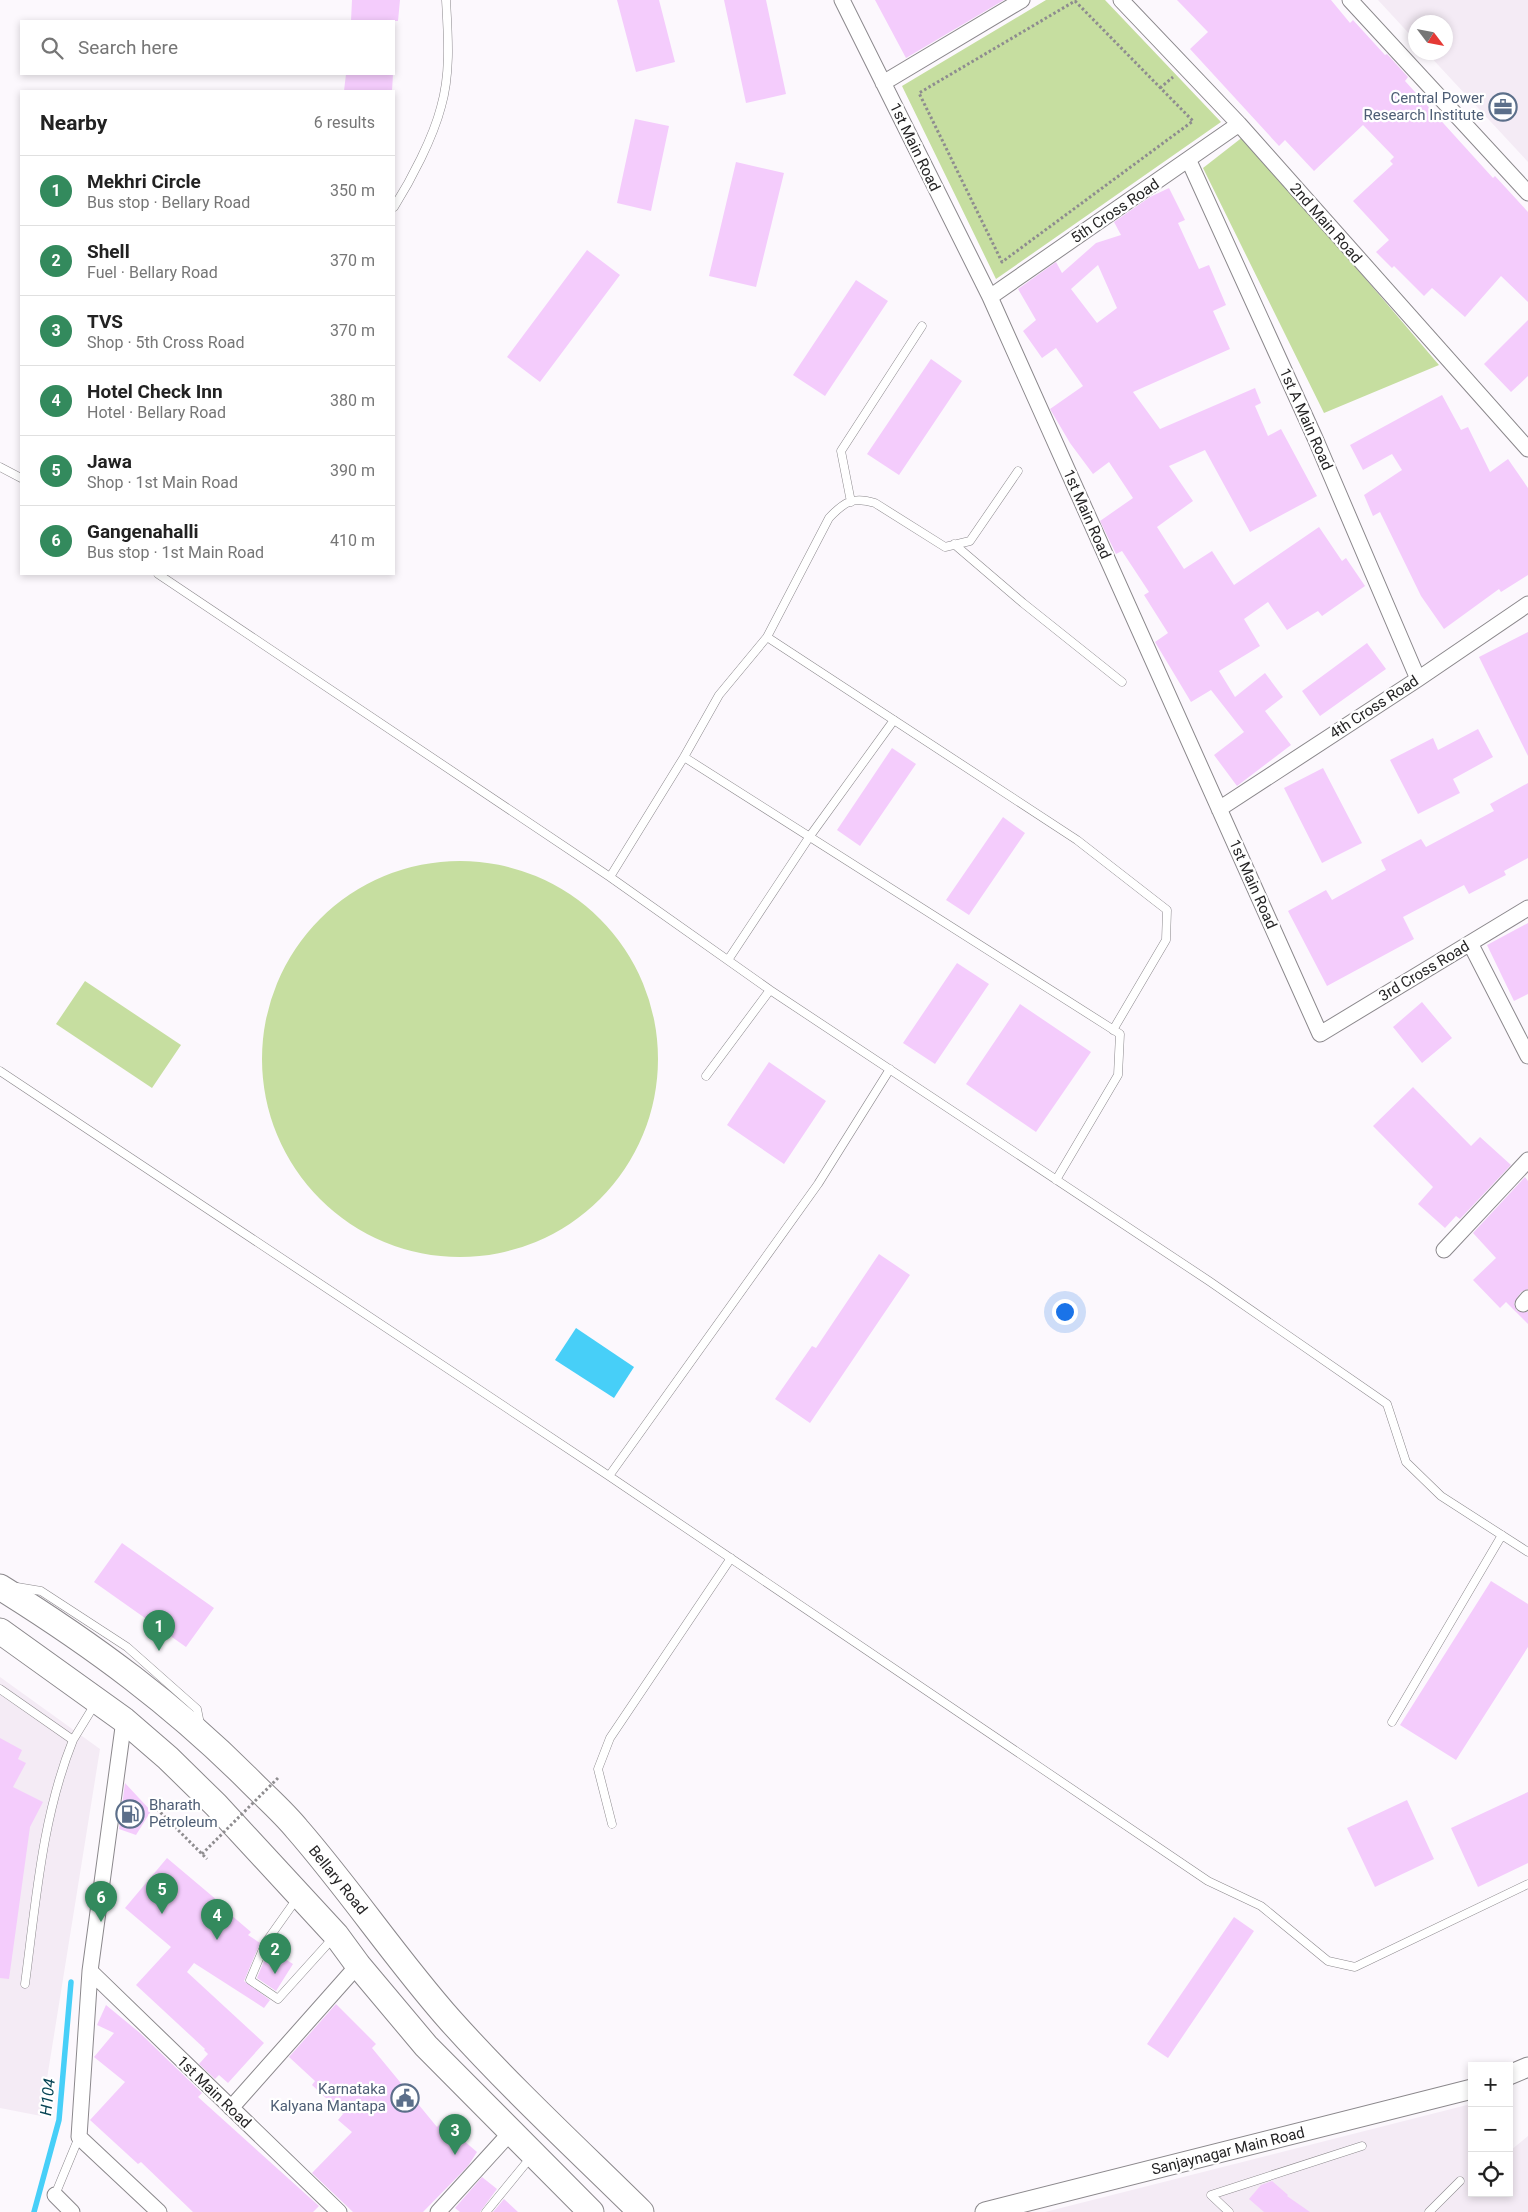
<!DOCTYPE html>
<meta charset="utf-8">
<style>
body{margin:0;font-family:Roboto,sans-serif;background:#f2f2f2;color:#222}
.controls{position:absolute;right:15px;bottom:15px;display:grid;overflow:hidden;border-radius:0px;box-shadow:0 2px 8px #0003}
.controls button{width:45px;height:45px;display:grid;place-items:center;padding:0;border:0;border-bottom:1px solid #e0e0e0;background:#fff;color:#222;font:25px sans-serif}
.compass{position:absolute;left:1408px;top:15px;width:45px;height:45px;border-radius:50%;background:#fff;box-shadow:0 2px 8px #0003;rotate:122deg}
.you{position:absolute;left:1064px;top:1311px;width:18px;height:18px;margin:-12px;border:4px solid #fff;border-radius:50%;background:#1a73e8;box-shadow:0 0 0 8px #1a73e833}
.badge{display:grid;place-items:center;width:32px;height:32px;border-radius:50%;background:#338a5d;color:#fff;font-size:16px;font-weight:700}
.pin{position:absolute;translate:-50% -41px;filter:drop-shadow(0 1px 2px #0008)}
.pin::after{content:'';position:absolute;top:26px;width:18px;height:15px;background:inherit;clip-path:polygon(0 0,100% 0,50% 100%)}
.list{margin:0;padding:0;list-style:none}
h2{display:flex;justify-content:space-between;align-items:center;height:65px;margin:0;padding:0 20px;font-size:21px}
h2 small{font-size:16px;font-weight:400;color:#767676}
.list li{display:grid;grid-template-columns:32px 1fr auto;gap:15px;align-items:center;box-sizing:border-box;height:70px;padding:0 20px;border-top:1px solid #e0e0e0}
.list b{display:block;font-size:19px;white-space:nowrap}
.list p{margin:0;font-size:16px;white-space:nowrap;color:#767676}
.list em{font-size:16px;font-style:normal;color:#767676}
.icon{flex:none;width:28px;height:28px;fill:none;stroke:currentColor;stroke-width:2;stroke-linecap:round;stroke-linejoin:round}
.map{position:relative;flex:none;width:1528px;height:2212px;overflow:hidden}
.search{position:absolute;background:#fff;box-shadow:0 2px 8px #0003;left:20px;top:20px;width:375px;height:55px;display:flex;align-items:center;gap:12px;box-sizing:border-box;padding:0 18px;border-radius:0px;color:#767676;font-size:19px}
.panel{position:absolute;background:#fff;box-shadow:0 2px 8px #0003;left:20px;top:90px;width:375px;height:485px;border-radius:0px}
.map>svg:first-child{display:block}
</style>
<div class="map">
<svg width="1528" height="2212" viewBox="0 0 1528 2212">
<rect width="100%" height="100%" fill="#fcf8fd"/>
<path fill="#f4ebf5" d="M1378 0H1528V162L1427 53 1446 52V22H1416L1415 40Z
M0 1677 100 1749 41 2116 0 2108Z
M1471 2104 1472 2193H1509V2149L1511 2150 1528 2136V2212H1045Z"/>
<path fill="#c6dea0" d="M1046 0H1105L1221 122 996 279 902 86Z
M1244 136 1439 365 1324 413 1203 168Z
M262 1059a198 198 0 1 1 396 0a198 198 0 1 1-396 0Z
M85 981 181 1045 152 1088 56 1024Z"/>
<path fill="#47cff8" d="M576 1328 634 1367 614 1398 555 1360Z"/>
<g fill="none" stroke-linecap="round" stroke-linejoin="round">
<path stroke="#47cff8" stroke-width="5.5" d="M34 2212 59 2120 71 1982"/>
</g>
<path fill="#f4ccfc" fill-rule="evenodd" d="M352 0H400L398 21H351Z
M617 0H659L675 62 636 72Z
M724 0H766L786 94 746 103Z
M875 0H1004L906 58Z
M1177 0H1331L1350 23 1353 20 1385 55 1387 54 1408 77 1405 81 1493 178 1495 176 1528 212V302L1501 276 1465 317 1432 288 1424 296 1394 266 1392 268 1376 252 1389 240 1353 201 1393 164 1390 161 1394 157 1363 125 1314 171 1285 140 1279 146 1190 49 1208 32Z
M346 74H393L392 91H344Z
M635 119 669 126 651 211 617 203Z
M736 162 784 173 756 287 709 276Z
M1169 188 1185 220 1178 223 1199 269 1209 265 1226 305 1213 311 1230 349 1133 392 1160 429 1255 388 1261 403 1255 406 1268 436 1281 429 1317 496 1250 532 1205 450 1169 466 1193 501 1157 527 1184 569 1212 551 1234 585 1319 527 1342 561 1346 558 1365 586 1322 616 1318 611 1287 630 1268 602 1244 619 1260 646 1219 671 1235 697 1265 673 1283 697 1265 711 1291 745 1237 786 1214 755 1244 732 1211 690 1191 702 1155 642 1168 633 1144 595 1149 592 1122 551 1116 554 1100 521 1133 498 1109 462 1093 474 1070 443 1050 409 1083 386 1056 348 1042 358 1023 331 1036 320 1018 289 1056 262 1062 273 1096 243 1121 235 1114 222 1150 197ZM1098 265 1117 308 1097 323 1071 289Z
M587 250 620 275 540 382 507 357Z
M856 280 888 301 825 396 793 375Z
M1528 320V376L1511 392 1484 364Z
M931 359 962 381 899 475 867 454Z
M1442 395 1461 430 1468 427 1490 472 1508 459 1528 488V575L1501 592 1499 589 1444 629 1421 596 1380 512 1373 516 1364 495 1402 470 1392 454 1363 470 1350 445Z
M1528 632V756L1479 657Z
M1367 643 1386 669 1320 716 1302 691Z
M1478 729 1493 757 1453 779 1460 793 1418 814 1390 760 1433 738 1438 750Z
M892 748 916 764 860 846 837 830Z
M1323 768 1362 843 1322 863 1284 788Z
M1528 783V858L1504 871 1506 875 1469 894 1464 885 1403 917 1414 939 1327 986 1288 911 1326 890 1332 900 1386 870 1381 860 1421 839 1426 847 1494 811 1490 804Z
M1003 817 1025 833 969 915 946 900Z
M1528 923V994L1514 1001 1487 945Z
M957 963 989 984 935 1064 903 1043Z
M1422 1002 1452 1038 1422 1063 1393 1027Z
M1020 1004 1091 1052 1036 1132 966 1084Z
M769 1062 826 1101 784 1164 727 1125Z
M1413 1087 1471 1146 1480 1137 1511 1165 1460 1219 1456 1216 1445 1228 1418 1204 1433 1187 1373 1126Z
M1525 1177 1528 1181V1289L1521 1292 1514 1303 1517 1311 1528 1312V1324L1506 1302 1500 1308 1473 1280 1496 1258 1473 1233Z
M879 1254 910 1275 810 1423 775 1399 812 1346 816 1348Z
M122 1543 214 1608 186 1647 94 1582Z
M1491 1581 1528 1604V1647L1456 1760 1400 1725Z
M0 1738 22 1750 18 1759 26 1763 13 1787 43 1802 30 1827 9 1979 0 1978Z
M125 1783 151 1811 136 1835 119 1829Z
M1528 1792V1863L1478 1887 1451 1828Z
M1407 1800 1434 1859 1375 1887 1347 1828Z
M167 1858 218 1901 217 1903 251 1932 248 1935 260 1943 244 1981 270 2000 264 2008 194 1963 187 1972 264 2043 228 2083 219 2075 215 2079 199 2064 208 2054 204 2050 205 2049 136 1985 171 1947 125 1908Z
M1234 1917 1254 1931 1168 2058 1147 2044Z
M269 1949 293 1964 276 1991 257 1978Z
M336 2004 376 2044 372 2048 437 2127 442 2122 477 2152 468 2166 423 2212H353L312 2173 352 2132 338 2120 343 2114 312 2085 315 2081 289 2057Z
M106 2005 140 2033 202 2093 198 2097 319 2206 313 2212H193L141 2162 138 2164 90 2120 125 2082 94 2057 114 2033 97 2025Z
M482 2177 497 2189 480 2212H460L455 2208Z
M1272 2181 1288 2195 1287 2196 1310 2212H1264L1249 2199 1261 2185Z
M504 2199 518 2212H493Z"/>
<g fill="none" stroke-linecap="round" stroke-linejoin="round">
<g stroke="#8b888c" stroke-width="9">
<path id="service" d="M394 207C411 180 433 138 441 107 451 73 448 35 446 0
M0 467 21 478
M851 502 841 451 922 326
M954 544 1023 603 1122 682
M158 574 610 877 684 757 719 695 767 637 829 518C844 502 853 496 875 503L945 547 970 541 1018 471
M767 637 1077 840 1167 910 1166 940 1113 1030
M684 757 1120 1034 1118 1075 1056 1180
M610 877 770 990 1209 1281 1387 1404 1406 1462 1441 1496 1528 1552
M728 960 810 836 894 720
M0 1071 609 1476 1208 1881 1261 1906 1328 1961 1355 1967 1528 1884
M706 1076 770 990
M609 1476 818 1184 890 1069
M17 1587 41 1591 127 1647 197 1709 200 1724
M0 1689 73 1740 95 1704
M1392 1722 1502 1535
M612 1824 598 1769 610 1738 731 1558
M298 1897 266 1942 250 1980 278 1999 333 1938
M25 1984C36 1901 42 1817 73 1740
M55 2195 79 2137
M486 2212 531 2157
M1229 2212 1211 2195 1362 2146
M1429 2212 1460 2181"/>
</g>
<g stroke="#8b888c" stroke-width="17">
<path id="minor" d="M842 0 990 297 1320 1034 1528 908
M1121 0 1239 124 1528 449
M1350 0 1528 193
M883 83 1022 0
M1189 161 1315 438 1418 679
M990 297 1239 124
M1219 809 1418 679 1528 604
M1470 943 1528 1056
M1444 1250 1528 1160
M1523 1304 1528 1298
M124 1720 90 1971 79 2137 159 2212
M90 1971 339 2212
M231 2108 358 1965
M55 2195 72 2212
M438 2212 510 2133"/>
</g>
<g stroke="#8b888c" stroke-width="21">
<path id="tertiary" d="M1509 2075 1528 2067
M985 2212 1472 2089"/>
</g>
<g stroke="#8b888c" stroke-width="27">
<path id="trunk" d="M0 1587C93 1645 176 1706 253 1784 268 1799 284 1813 297 1829 351 1891 396 1959 450 2020 510 2087 577 2149 641 2212
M0 1631 124 1720 168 1758 216 1805 336 1935 358 1965 426 2046 591 2212"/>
</g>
<path stroke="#8e8c8f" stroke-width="3" stroke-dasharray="2.5 2.5" stroke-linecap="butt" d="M1075 1 1193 121 1002 262 919 93Z
M1160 88 1173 77
M157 1809 207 1859"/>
<use href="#service" stroke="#fff" stroke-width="8"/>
<use href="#minor" stroke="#fff" stroke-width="15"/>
<use href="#tertiary" stroke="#fff" stroke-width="19"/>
<use href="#trunk" stroke="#fff" stroke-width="25"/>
<path stroke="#8e8c8f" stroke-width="3" stroke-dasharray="2.5 2.5" stroke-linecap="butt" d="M202 1854 278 1778"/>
</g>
<defs>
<g id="office-ring" transform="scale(1.4375)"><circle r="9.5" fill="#fff" stroke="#5c6f8a" stroke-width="1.5"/><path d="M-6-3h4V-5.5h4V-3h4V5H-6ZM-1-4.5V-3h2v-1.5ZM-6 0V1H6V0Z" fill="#5c6f8a"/></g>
<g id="fuel-ring" transform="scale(1.4375)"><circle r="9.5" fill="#fff" stroke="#5c6f8a" stroke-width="1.5"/><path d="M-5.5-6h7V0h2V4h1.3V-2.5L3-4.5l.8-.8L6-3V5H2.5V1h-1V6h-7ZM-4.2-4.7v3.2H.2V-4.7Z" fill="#5c6f8a"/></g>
<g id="civic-ring" transform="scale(1.4375)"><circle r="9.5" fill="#fff" stroke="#5c6f8a" stroke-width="1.5"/><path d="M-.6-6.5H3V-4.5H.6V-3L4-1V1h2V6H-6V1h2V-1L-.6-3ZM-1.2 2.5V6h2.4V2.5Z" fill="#5c6f8a"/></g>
</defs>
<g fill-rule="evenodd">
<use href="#office-ring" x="1503" y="107"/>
<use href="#fuel-ring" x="130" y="1814"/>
<use href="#civic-ring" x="405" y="2098"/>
</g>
<g text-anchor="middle" stroke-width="4.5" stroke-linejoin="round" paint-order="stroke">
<g font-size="15" fill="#4e5e75" stroke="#fff" text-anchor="end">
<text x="1484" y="103">Central Power<tspan x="1484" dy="17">Research Institute</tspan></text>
<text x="149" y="1810" text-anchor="start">Bharath<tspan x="149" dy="17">Petroleum</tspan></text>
<text x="386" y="2094">Karnataka<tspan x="386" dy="17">Kalyana Mantapa</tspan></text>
</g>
<g font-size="15" fill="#252425" stroke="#fff">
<text transform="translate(915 147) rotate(64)" y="5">1st Main Road</text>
<text transform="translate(1115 211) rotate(-34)" y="5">5th Cross Road</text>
<text transform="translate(1326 223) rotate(49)" y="5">2nd Main Road</text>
<text transform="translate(1306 419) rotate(66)" y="5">1st A Main Road</text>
<text transform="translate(1087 514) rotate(66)" y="5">1st Main Road</text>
<text transform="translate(1374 707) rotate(-33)" y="5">4th Cross Road</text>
<text transform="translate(1253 884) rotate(66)" y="5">1st Main Road</text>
<text transform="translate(1424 971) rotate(-31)" y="5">3rd Cross Road</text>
<text transform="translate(338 1880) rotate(51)" y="5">Bellary Road</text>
<text transform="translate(214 2092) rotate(44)" y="5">1st Main Road</text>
<text transform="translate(1228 2151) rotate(-14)" y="5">Sanjaynagar Main Road</text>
</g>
<g font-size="16" font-style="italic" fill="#074455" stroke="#fff">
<text transform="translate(47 2097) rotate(-84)" y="6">H104</text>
</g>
</g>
</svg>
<div class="controls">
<button>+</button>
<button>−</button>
<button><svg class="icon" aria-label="locate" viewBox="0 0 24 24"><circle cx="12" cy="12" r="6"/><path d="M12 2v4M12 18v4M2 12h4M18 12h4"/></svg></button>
</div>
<svg class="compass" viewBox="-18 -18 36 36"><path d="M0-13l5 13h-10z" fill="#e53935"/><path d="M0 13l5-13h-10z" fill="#767676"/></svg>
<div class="you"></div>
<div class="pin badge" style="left:159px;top:1651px">1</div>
<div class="pin badge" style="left:275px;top:1974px">2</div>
<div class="pin badge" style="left:455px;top:2155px">3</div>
<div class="pin badge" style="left:217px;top:1940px">4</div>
<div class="pin badge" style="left:162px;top:1914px">5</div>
<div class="pin badge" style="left:101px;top:1922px">6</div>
<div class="search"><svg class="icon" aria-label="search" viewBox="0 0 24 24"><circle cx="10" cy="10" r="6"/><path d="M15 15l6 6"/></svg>Search here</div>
<section class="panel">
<h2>Nearby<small>6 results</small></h2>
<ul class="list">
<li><span class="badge">1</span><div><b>Mekhri Circle</b><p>Bus stop · Bellary Road</p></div><em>350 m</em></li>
<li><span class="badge">2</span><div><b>Shell</b><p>Fuel · Bellary Road</p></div><em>370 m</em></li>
<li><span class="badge">3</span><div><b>TVS</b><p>Shop · 5th Cross Road</p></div><em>370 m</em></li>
<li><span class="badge">4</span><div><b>Hotel Check Inn</b><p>Hotel · Bellary Road</p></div><em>380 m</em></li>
<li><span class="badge">5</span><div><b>Jawa</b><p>Shop · 1st Main Road</p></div><em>390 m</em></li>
<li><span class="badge">6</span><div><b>Gangenahalli</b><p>Bus stop · 1st Main Road</p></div><em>410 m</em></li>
</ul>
</section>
</div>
